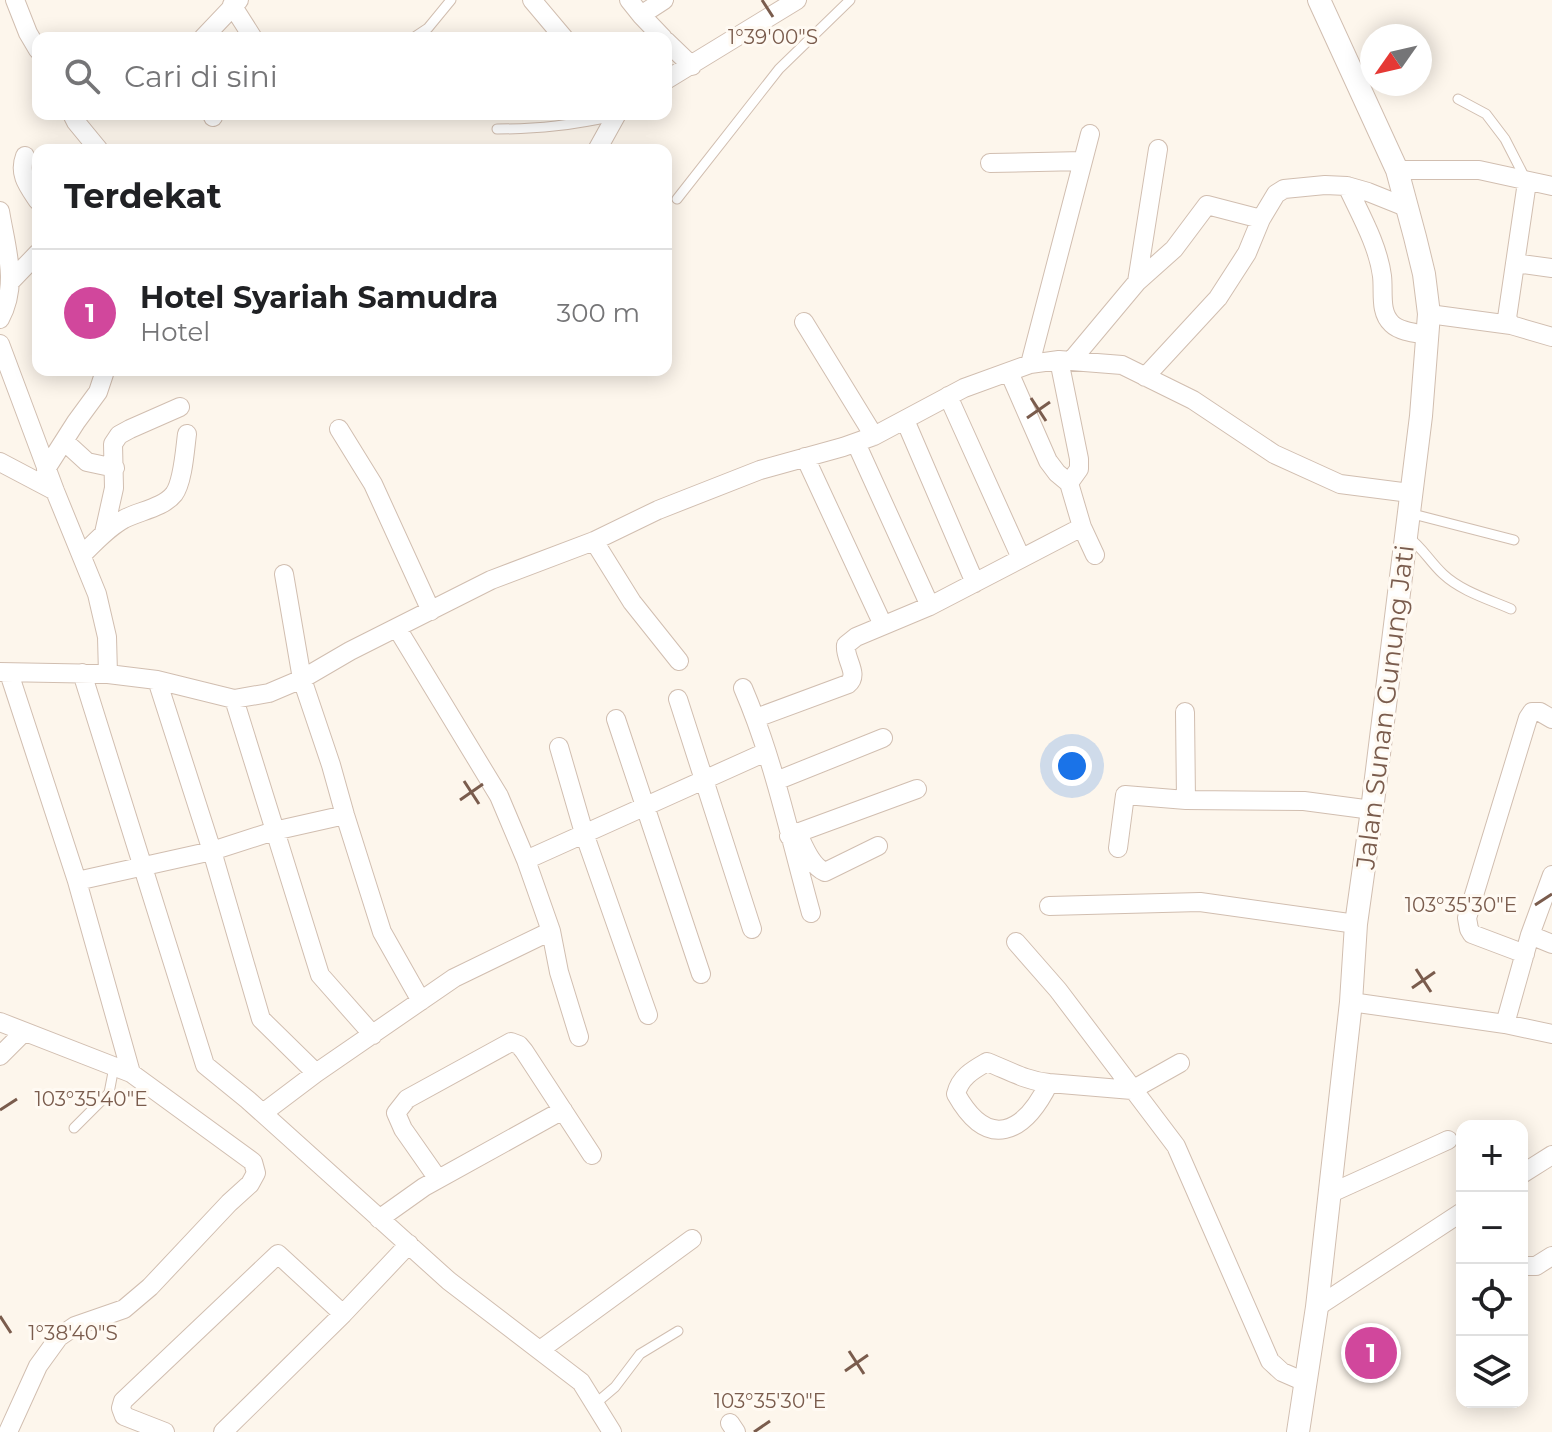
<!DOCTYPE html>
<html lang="id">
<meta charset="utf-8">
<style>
body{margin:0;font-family:Montserrat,sans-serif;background:#f2f2f2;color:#202124}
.controls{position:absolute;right:24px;bottom:24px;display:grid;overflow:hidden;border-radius:16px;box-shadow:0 4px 20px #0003}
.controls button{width:72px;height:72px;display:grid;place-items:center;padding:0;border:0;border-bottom:2px solid #e0e0e0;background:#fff;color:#202124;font:40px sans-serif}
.compass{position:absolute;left:1360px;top:24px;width:72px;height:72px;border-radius:50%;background:#fff;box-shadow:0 4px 20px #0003;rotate:236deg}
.you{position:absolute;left:1072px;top:766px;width:28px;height:28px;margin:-20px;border:6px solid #fff;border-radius:50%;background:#1a73e8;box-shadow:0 0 0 12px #1a73e833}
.badge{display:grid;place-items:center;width:52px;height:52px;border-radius:50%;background:#e76f51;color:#fff;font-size:26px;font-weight:700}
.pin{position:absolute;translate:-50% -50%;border:4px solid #fff;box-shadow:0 2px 8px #0006}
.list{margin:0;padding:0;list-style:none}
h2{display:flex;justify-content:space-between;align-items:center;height:104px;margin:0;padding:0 32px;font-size:34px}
h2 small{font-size:26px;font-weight:400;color:#757577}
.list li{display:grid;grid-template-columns:52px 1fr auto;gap:24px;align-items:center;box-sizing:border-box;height:128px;padding:0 32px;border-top:2px solid #e0e0e0}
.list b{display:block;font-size:30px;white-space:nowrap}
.list p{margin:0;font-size:26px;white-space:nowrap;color:#757577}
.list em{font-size:26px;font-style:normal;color:#757577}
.icon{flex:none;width:44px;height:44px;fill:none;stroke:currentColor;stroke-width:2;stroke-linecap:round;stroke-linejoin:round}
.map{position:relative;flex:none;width:1552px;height:1432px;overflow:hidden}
.search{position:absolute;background:#fff;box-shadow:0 4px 20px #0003;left:32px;top:32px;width:640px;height:88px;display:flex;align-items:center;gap:20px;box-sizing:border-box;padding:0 28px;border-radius:16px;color:#757577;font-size:30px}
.panel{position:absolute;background:#fff;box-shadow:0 4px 20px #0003;left:32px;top:144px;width:640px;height:232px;border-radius:16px}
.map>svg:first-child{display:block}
</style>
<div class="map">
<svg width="1552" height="1432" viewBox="0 0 1552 1432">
<rect width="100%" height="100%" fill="#fdf6ec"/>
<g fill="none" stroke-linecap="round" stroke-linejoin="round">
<g stroke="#d1beb0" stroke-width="11">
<path id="service" d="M413 38 428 28 451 0
M1458 99 1486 114 1505 139 1525 178
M497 129C540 129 572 125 614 116
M677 199 779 69 850 0
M1409 513 1514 540
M1408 537C1422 547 1430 562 1443 574 1461 591 1488 599 1511 609
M74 1128 109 1093 114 1067
M595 1404 615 1387 640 1354 678 1331"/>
</g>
<g stroke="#d1beb0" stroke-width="20">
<path id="minor" d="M15 0 28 33 38 50
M532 0 564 38
M629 0 641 15 663 38
M232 5 253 38
M641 15 664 0
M203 38 239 0
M666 41 692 66
M666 80 797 0
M72 114 76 122 99 150
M212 114 213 117
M597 150 617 114
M25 156C18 174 28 186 38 201
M990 163 1083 161
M1397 170H1479L1552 186
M1527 182 1507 318 1511 325 1552 337
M1347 186C1360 214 1378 245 1382 276 1384 292 1379 312 1392 324 1400 332 1417 333 1428 335
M0 211C6 248 19 284 0 319
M1515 263 1552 268
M11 281 38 253
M1137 282 1158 149
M1429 314 1511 325
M804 322 874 436
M0 344 55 491 97 594 107 637 108 674
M1059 360 1079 459V469L1069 483
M1071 361 1137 282 1174 249 1207 205 1261 219
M1030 364 1090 134
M1009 372 1048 461 1057 473 1069 483 1082 527 1095 555
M1145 377 1218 298 1247 253 1261 219 1276 194 1284 189 1325 185 1347 186 1368 192 1408 208
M948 396 1021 558
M905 420 975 583
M339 429 373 484 431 611
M64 441 87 462 115 468
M856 443 930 606
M805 457 883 625
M0 462 55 491
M46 469 76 422 98 392 104 374 103 370
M104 533 114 488 113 444 119 435 130 429 180 407
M594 541 632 602 679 661
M82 555C95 542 108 528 124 519 139 511 163 508 174 494 183 482 185 449 187 434
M284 574 302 679 331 765 345 815 382 932 421 1001
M397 628 499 796 526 860 551 931 559 972 579 1037
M0 672 108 674 157 680 234 699 269 693 302 679 350 651 491 580 594 541 658 510 760 470 843 447 874 436 964 388 1030 364 1059 360 1122 365 1193 400 1274 454 1340 484 1410 493
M9 673 77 881 131 1073
M82 673 205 1065 248 1100 449 1281 581 1382 612 1432
M157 680 212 851 261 1019 316 1073
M743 688C774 760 790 838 811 913
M234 699 320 975 373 1035
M678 699 752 929
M1185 712 1186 800
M756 718 848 684C860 674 844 659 846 645L856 637 930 606 1082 527
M616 719 701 974
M559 747 584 833 648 1015
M776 781 883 738
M797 832C804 846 811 866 825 872L878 846
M789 836 917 789
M1118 848 1125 795 1186 800 1304 801 1372 810
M526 860 766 752
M77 881 212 851 274 831 345 815
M1049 906 1200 902 1356 924
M1530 935 1552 944
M1016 942 1058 990 1176 1146 1270 1361 1282 1372 1305 1382
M1525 954 1472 934 1469 929 1467 918 1528 718 1532 712H1540L1552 719
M1351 1002 1505 1024 1552 1034
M0 1022 131 1073 253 1162 256 1173 250 1184 229 1203 150 1287 124 1309 75 1326 59 1337 38 1366 8 1432
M1505 1024 1530 935 1552 875
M0 1056 24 1032
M1049 1083C1026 1081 1008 1070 987 1062 973 1070 960 1077 956 1094 988 1151 1024 1134 1049 1083L1132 1090 1180 1063
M263 1113 316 1073 454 978 551 931
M1522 1174 1552 1155
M438 1179 403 1129 396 1113 407 1099 511 1042 519 1045 524 1051 592 1155
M1329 1194 1448 1140
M379 1219 424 1187 563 1110
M1522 1266H1536L1552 1256
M1317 1307 1462 1212
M540 1350 692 1239
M730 1423 736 1432
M165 1432 124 1416 121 1408 123 1401 278 1254 343 1314
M223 1432 343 1314 409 1244"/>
</g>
<g stroke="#d1beb0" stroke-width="24">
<path id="tertiary" d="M1298 1432 1317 1307 1351 1002 1356 924 1372 810 1421 416 1429 314 1424 274 1415 237 1397 170 1319 0"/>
</g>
<use href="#service" stroke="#fff" stroke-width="9"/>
<use href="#minor" stroke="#fff" stroke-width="18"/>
<use href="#tertiary" stroke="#fff" stroke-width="22"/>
</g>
<path fill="none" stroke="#7a5c4d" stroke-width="3" d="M762 0 773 17M1031 398 1046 421M1027 418 1050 402M464 781 479 804M460 800 483 784M1535 905 1552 894M1416 969 1431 992M1412 988 1435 972M0 1110 17 1099M0 1316 11 1333M849 1351 864 1374M845 1371 868 1355M754 1432 770 1421"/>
<g text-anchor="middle" stroke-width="6" stroke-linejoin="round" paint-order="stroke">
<g font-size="26" fill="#7a5c4d" stroke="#fffaf3">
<text transform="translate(1385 707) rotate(-83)" y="9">Jalan Sunan Gunung Jati</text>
</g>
</g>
<g font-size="20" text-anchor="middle" fill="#7a5c4d" stroke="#fffaf3" stroke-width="6" stroke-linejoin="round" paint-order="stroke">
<text x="773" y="44">1°39'00"S</text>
<text x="1461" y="912">103°35'30"E</text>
<text x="91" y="1106">103°35'40"E</text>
<text x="73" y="1340">1°38'40"S</text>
<text x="770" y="1408">103°35'30"E</text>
</g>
</svg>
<div class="controls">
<button>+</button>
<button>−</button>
<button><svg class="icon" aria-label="locate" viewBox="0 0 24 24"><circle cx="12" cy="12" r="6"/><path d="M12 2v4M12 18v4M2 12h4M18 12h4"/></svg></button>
<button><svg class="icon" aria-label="layers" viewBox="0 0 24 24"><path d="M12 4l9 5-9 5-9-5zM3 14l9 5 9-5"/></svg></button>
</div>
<svg class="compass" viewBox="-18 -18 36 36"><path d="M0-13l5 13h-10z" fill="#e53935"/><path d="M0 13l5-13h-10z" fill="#757577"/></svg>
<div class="you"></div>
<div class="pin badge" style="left:1371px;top:1353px;background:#d1479c">1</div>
<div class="search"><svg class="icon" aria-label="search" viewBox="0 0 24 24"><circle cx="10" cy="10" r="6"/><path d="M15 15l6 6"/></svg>Cari di sini</div>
<section class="panel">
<h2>Terdekat<small></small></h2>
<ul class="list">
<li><span class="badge" style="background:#d1479c">1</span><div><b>Hotel Syariah Samudra</b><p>Hotel</p></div><em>300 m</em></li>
</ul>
</section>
</div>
